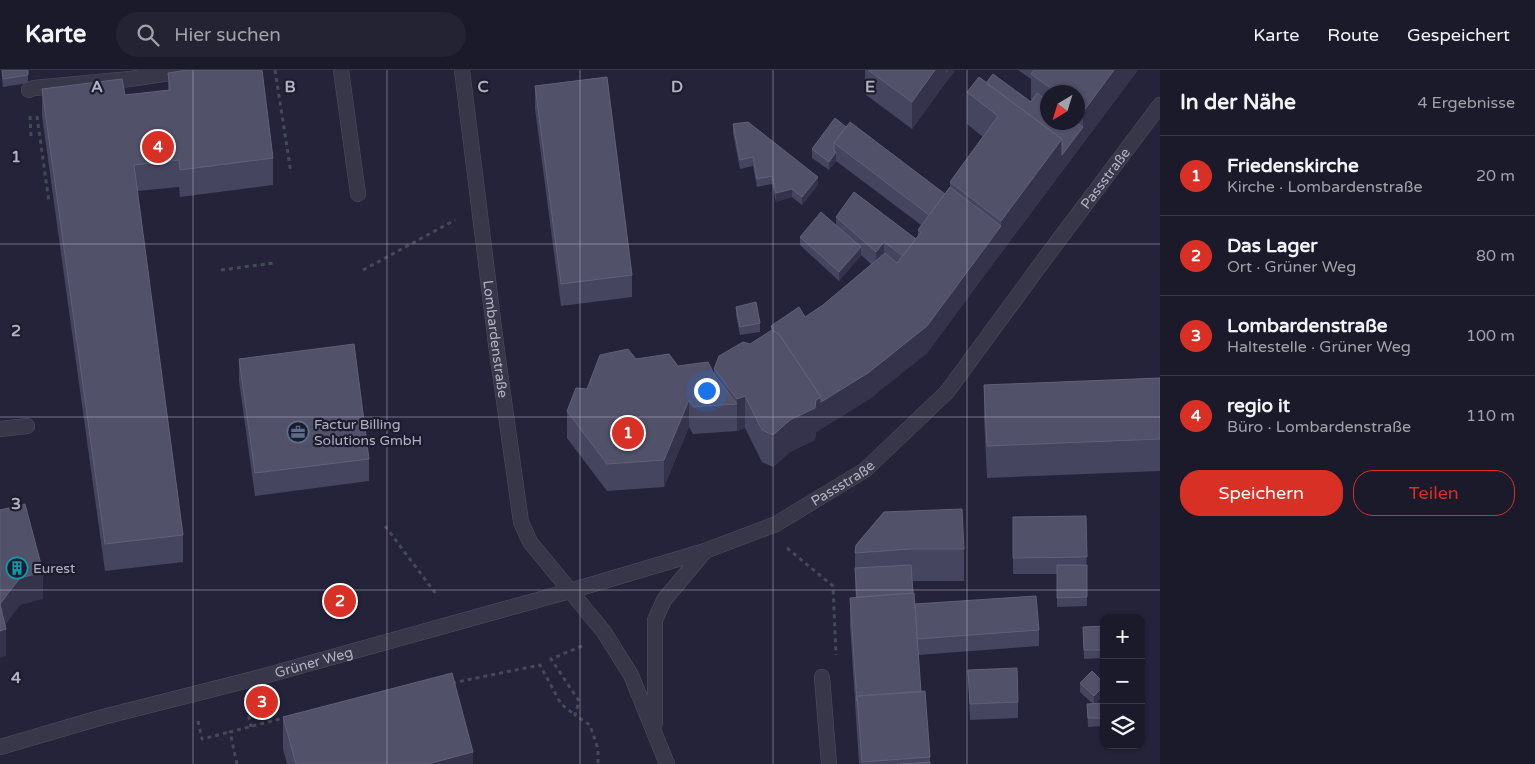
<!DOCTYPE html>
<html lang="de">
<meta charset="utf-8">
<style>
body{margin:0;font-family:"Varela Round",sans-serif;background:#242333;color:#f1f3f6}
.controls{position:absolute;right:15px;bottom:15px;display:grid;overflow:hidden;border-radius:10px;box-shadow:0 1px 4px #0004}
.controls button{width:45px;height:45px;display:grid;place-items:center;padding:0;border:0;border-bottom:1px solid #393847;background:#1b1a2b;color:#f1f3f6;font:25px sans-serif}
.compass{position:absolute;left:1040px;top:15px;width:45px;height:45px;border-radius:50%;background:#1b1a2b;box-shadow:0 1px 4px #0004;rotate:218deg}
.you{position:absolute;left:706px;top:320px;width:18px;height:18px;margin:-12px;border:4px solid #fff;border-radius:50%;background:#1a73e8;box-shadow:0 0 0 8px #1a73e833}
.badge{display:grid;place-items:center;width:32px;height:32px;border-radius:50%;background:#d93025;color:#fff;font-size:16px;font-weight:700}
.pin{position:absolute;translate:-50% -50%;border:2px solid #fff;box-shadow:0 1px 5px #0006}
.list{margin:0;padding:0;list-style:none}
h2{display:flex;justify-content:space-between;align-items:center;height:65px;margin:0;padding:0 20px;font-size:21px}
h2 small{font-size:16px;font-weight:400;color:#a0a1a9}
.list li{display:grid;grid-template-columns:32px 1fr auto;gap:15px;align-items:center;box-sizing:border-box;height:80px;padding:0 20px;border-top:1px solid #393847}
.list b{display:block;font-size:19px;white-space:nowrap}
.list p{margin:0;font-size:16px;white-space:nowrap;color:#a0a1a9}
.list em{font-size:16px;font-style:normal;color:#a0a1a9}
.actions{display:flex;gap:10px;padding:15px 20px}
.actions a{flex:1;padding:11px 0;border:1px solid #d93025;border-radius:20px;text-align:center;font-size:18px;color:#d93025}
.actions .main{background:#d93025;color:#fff}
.icon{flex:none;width:28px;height:28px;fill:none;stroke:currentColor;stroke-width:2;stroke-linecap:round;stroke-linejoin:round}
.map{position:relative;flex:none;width:1160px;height:694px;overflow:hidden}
header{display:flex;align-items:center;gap:30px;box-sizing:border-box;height:70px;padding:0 25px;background:#1b1a2b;border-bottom:1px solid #393847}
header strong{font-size:24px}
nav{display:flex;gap:28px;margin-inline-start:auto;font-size:18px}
.search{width:350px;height:45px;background:#242333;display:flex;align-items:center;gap:12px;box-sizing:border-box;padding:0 18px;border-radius:28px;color:#a0a1a9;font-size:19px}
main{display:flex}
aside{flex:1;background:#1b1a2b}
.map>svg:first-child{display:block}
</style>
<header>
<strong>Karte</strong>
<div class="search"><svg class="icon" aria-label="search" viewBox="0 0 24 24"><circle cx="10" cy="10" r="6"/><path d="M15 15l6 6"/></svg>Hier suchen</div>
<nav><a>Karte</a><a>Route</a><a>Gespeichert</a></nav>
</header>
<main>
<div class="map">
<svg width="1160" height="694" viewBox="0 0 1160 694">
<rect width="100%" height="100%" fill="#242339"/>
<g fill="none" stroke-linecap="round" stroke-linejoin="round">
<g stroke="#504f61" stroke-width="16">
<g id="minor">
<path d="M341 0 358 124"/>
<path id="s1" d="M462 0 496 274 521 452 530 472 604 562 631 605 667 694"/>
<path d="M29 20 34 18 130 9 189 0"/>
<path d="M0 359 27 356"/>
<path d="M822 607 829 694"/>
<path d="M655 653V550L664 530 705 481"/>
<path id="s2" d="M0 677 103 647 253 609 570 521 705 481 776 454 865 400 947 322 1046 187 1160 35"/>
</g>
</g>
<path stroke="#434b57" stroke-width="3" stroke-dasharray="4 4" stroke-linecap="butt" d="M275 0 291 103
M30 46 31 66
M37 46 49 132
M221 200 274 193
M363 200 455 150
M385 456 436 524
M787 478 833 516 836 585
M582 576 551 589 579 631 575 645 590 655 598 679V694
M452 613 540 595 561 634 575 645
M247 638 251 657
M198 651 202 669 230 662
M237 694 230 662 287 647"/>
<use href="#minor" stroke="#383749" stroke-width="15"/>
</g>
<path fill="#46455f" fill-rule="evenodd" d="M2 0 28 5V13L3 17 2 8Z
M865 0H955L912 59 865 24Z
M1018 0H1138L1001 183 927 283 868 330 816 362 815 370 790 382 773 397 762 392 745 358 737 361 693 364 689 357 664 417 607 421 567 368V341L587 319 636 289 678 296 714 304V299L750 274 771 261V256L805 247 823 235 871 194 861 185 839 211 800 175V167L836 155V147L916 169 918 166V160L921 155 836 91 829 100 812 88V79L846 57 945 124 950 117V112L983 67 967 54V22L986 13 1031 32V9ZM1048 22H1078V52H1048Z
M168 3 273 88V115L180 127 179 117 137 121 183 465V492L105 501 42 46V19L125 25 168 20Z
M535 16 632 205V227L561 236 535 39Z
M733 54 818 115 802 135 792 127 776 132 772 114 757 117 753 96 740 99 733 63Z
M736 237 760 253V262L740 265 736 245Z
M239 289 369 389V411L255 426 239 311Z
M1160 308V401L987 408 984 347V315Z
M1086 446 1087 536 1057 537V504H1013V447Z
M856 475 964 479V511H912L915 534 1039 560V576L918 585 921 622 930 687V694H859L850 555V528H856L855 515V483Z
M1104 556V588L1084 589 1083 557Z
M968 600 1018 632V648L970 650Z
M1080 613H1104V624L1095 634 1103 633 1104 656 1088 657 1087 634H1093L1080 622Z
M283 647 473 694H287L283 679Z"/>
<path fill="#34334b" d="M935 0H946V12L912 59V32Z
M948 0H955L946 12V3Z
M1114 0H1138L1001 183V151L1062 69 1083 57V42Z
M836 82V91L829 100V92Z
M818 107V115L802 135V127Z
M792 119V127L776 132V123Z
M1001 156V183L927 283 868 330 821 359V332Z
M884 172V188L876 198V182Z
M861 177V186L839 211V202Z
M745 326V358L737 361V329Z
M821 327V359L816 362 815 370 790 382 773 397V365L790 350Z
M689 330V357L664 417V390Z
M43 502V529L20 535 1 561 6 559V586L0 588V534L20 508Z
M1104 616V624L1094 635V626Z
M473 682V694H428Z"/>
<path fill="#52516a" stroke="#616078" d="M2 0H28V5L3 9Z
M188 0H262L273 88 180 100 179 90 134 95 183 465 105 474 42 19 122 9 125 25 170 20 168 3Z
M868 0H935L912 32Z
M1034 0H1114L1083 42 1078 38V22H1056L1031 4Z
M993 4 1031 32 1037 23 1048 31V52H1076L1083 57 1062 85V69L986 13Z
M607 7 632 205 561 214 535 16Z
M979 7 1062 69 1001 151 950 112 998 46 967 22Z
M835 48 846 57 834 73V81L836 82 829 92 812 79Z
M748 52 818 107 802 127 792 119 776 123 772 106 757 109 753 87 740 90 733 54Z
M850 52 945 124 929 145 834 73Z
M950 117 1001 156 927 256 868 303 821 332V327L779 264 774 261 771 256 799 237 805 247 823 235 885 183 897 193 921 162 918 160Z
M854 122 916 169 903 186 884 172 876 182 836 147Z
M821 142 861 177 839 202 800 167Z
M756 232 760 253 740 257 736 237Z
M772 260 779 264 821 327 816 330 815 338 790 350 773 365 762 360 745 326 737 329 714 299 719 286 743 272 750 274Z
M354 274 369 389 255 403 239 289Z
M628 279 636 289 669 284 678 296 708 292 714 304 737 334 693 337 689 330 664 390 607 394 567 341 576 318 587 319 600 285Z
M1160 308V369L987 376 984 315Z
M25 434 43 502 20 508 0 534 6 559 0 561V440Z
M962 439 964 479H911L855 483 856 475 884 442Z
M1086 446 1087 487 1013 488V447Z
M911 495 913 523 857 527 855 498Z
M1057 495H1087V527L1057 528Z
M914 523 921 622 857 626V631L850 528Z
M1036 526 1039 560 917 569 915 534Z
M1104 556V580H1084L1083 557Z
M1017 598 1018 632 970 634 968 600Z
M1092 601 1104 613V616L1094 626 1080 613Z
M452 603 473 682 428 694H296L283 647Z
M925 621 930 687 862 692 857 626Z
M1103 633 1104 648H1088L1087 634Z
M930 692V694H900Z"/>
<path fill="none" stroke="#b3b2c5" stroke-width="1" stroke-opacity="0.55" d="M193 0V694M387 0V694M580 0V694M773 0V694M967 0V694M0 174H1160M0 347H1160M0 520H1160"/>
<defs>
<g id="office-ring" transform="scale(1.125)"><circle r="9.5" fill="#1d1c2e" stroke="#5c6f8a" stroke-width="1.5"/><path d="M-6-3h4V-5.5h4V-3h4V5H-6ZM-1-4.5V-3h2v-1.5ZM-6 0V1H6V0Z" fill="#5c6f8a"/></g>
<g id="building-ring" transform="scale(1.125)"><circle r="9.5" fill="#1d1c2e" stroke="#0f9aa8" stroke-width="1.5"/><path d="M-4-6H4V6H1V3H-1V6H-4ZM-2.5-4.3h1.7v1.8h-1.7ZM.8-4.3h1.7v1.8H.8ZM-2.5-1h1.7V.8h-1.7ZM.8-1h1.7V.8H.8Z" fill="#0f9aa8"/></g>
</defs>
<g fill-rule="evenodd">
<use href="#office-ring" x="298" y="362"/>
<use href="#building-ring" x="17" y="498"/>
</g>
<g text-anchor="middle" stroke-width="4.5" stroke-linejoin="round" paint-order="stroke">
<g font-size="14" fill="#b3b2c5" stroke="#1d1c2e">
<text dy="5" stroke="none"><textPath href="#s2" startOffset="1291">Passstraße</textPath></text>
<text dy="5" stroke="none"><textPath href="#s1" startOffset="271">Lombardenstraße</textPath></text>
<text dy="5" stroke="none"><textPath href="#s2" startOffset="886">Passstraße</textPath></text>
<text dy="5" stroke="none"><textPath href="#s2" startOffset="325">Grüner Weg</textPath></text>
</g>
<g font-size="14" fill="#b3b2c5" stroke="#1d1c2e" text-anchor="start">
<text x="314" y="359">Factur Billing<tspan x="314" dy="16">Solutions GmbH</tspan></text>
<text x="33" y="503">Eurest</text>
</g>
</g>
<g font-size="16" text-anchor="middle" font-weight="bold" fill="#b3b2c5" stroke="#1d1c2e" stroke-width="4.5" stroke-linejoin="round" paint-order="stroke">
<text x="97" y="22">A</text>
<text x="290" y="22">B</text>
<text x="483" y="22">C</text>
<text x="677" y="22">D</text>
<text x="870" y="22">E</text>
<text x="16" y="92">1</text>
<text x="16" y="266">2</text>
<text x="16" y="439">3</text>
<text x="16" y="613">4</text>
</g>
</svg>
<div class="controls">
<button>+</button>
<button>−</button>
<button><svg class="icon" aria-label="layers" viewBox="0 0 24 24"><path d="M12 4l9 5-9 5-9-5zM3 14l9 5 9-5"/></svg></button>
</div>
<svg class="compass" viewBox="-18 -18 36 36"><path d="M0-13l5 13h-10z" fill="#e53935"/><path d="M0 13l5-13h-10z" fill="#a0a1a9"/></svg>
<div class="you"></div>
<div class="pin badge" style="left:628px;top:363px">1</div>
<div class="pin badge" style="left:340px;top:531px">2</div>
<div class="pin badge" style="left:262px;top:632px">3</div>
<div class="pin badge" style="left:158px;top:77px">4</div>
</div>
<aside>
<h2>In der Nähe<small>4 Ergebnisse</small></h2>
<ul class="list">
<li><span class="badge">1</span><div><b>Friedenskirche</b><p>Kirche · Lombardenstraße</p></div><em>20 m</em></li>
<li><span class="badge">2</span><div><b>Das Lager</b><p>Ort · Grüner Weg</p></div><em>80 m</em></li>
<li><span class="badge">3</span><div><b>Lombardenstraße</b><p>Haltestelle · Grüner Weg</p></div><em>100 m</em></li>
<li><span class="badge">4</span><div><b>regio it</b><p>Büro · Lombardenstraße</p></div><em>110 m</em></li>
</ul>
<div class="actions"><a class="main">Speichern</a><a>Teilen</a></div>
</aside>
</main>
